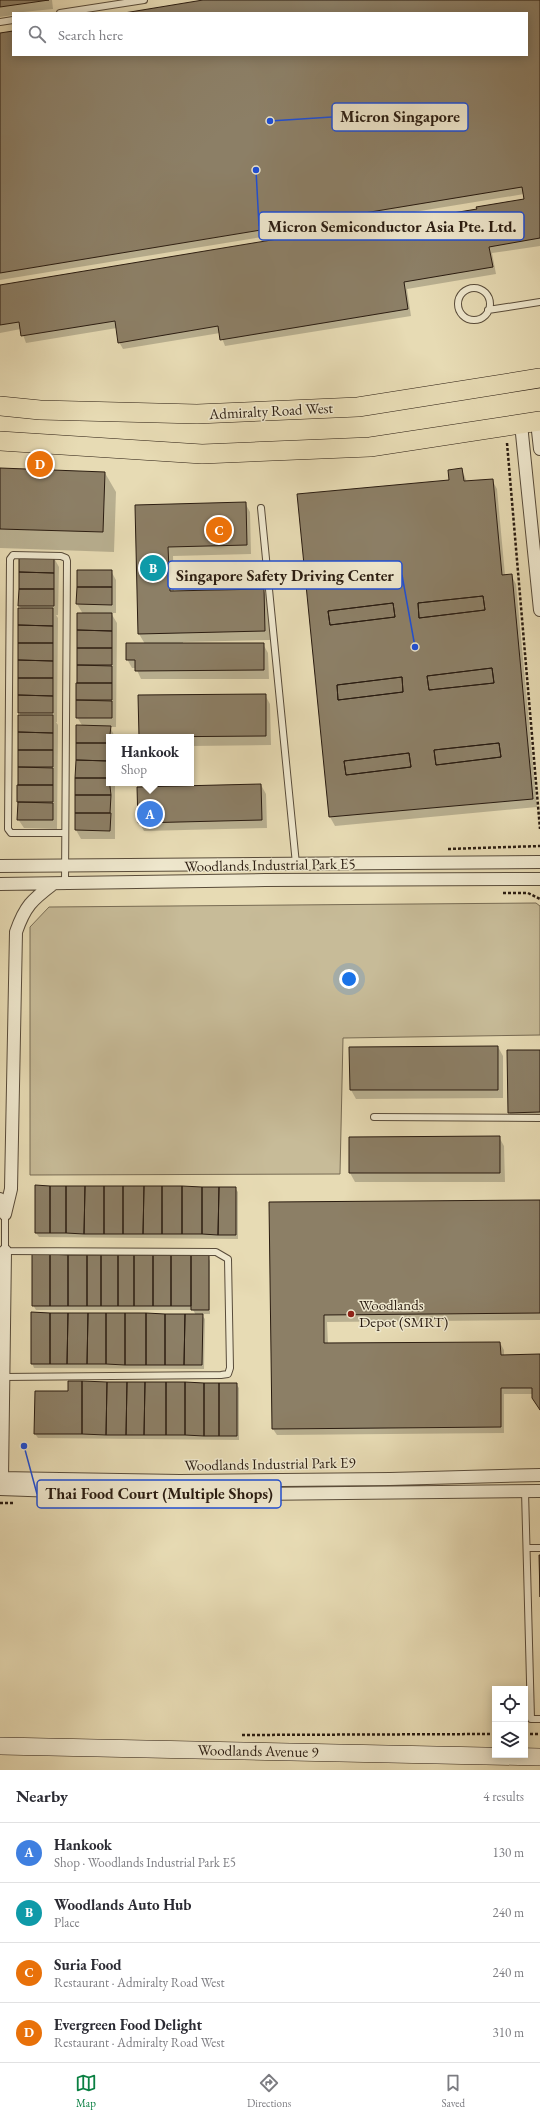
<!DOCTYPE html>
<meta charset="utf-8">
<style>
body{margin:0;font-family:"EB Garamond",serif;background:#f2f2f3;color:#2b2b33}
.controls{position:absolute;right:12px;bottom:12px;display:grid;overflow:hidden;border-radius:0px;box-shadow:0 2px 10px #0003}
.controls button{width:36px;height:36px;display:grid;place-items:center;padding:0;border:0;border-bottom:1px solid #e1e1e2;background:#fff;color:#2b2b33;font:20px sans-serif}
.you{position:absolute;left:349px;top:979px;width:14px;height:14px;margin:-10px;border:3px solid #fff;border-radius:50%;background:#1a73e8;box-shadow:0 0 0 6px #1a73e833}
.badge{display:grid;place-items:center;width:26px;height:26px;border-radius:50%;background:#0b8043;color:#fff;font-size:13px;font-weight:700}
.pin{position:absolute;translate:-50% -50%;border:2px solid #fff;box-shadow:0 1px 4px #0006}
.popup{position:absolute;left:106px;top:734px;width:88px;height:52px;box-sizing:border-box;display:grid;place-content:center;border-radius:0px;background:#fff;filter:drop-shadow(0 1px 3px #0005);font-size:13px;white-space:nowrap;color:#7c7c81}
.popup b{font-size:15px;color:#2b2b33}
.popup::after{content:'';position:absolute;left:50%;top:100%;margin-left:-8px;border:8px solid transparent;border-top-color:#fff}
.list{margin:0;padding:0;list-style:none}
h2{display:flex;justify-content:space-between;align-items:center;height:52px;margin:0;padding:0 16px;font-size:17px}
h2 small{font-size:13px;font-weight:400;color:#7c7c81}
.list li{display:grid;grid-template-columns:26px 1fr auto;gap:12px;align-items:center;box-sizing:border-box;height:60px;padding:0 16px;border-top:1px solid #e1e1e2}
.list b{display:block;font-size:15px;white-space:nowrap}
.list p{margin:0;font-size:13px;white-space:nowrap;color:#7c7c81}
.list em{font-size:13px;font-style:normal;color:#7c7c81}
.icon{flex:none;width:22px;height:22px;fill:none;stroke:currentColor;stroke-width:2;stroke-linecap:round;stroke-linejoin:round}
.map{position:relative;flex:none;width:540px;height:1770px;overflow:hidden}
.search{position:absolute;background:#fff;box-shadow:0 2px 10px #0003;left:12px;right:12px;top:12px;height:44px;display:flex;align-items:center;gap:10px;box-sizing:border-box;padding:0 14px;border-radius:0px;color:#7c7c81;font-size:15px}
.sheet{height:292px;background:#fff}
nav{display:flex;justify-content:space-around;align-items:center;box-sizing:border-box;height:56px;border-top:1px solid #e1e1e2;background:#fff;font-size:11px;color:#7c7c81}
nav a{display:grid;justify-items:center;gap:2px}
nav .on{color:#0b8043}
.map>svg:first-child{display:block}
</style>
<div class="map">
<svg width="540" height="1770" viewBox="0 0 540 1770">
<rect width="100%" height="100%" fill="#e7dbb4"/>
<filter id="stains"><feTurbulence type="fractalNoise" baseFrequency=".005" numOctaves="4"/><feColorMatrix values="0 0 0 0 .2 0 0 0 0 .09 0 0 0 0 .02 0 0 0 .5 -.17"/></filter>
<radialGradient id="worn" r=".72"><stop offset=".6" stop-color="#630" stop-opacity="0"/><stop offset="1" stop-color="#630" stop-opacity=".3"/></radialGradient>
<path fill="#c7bb98" stroke="#786c54" d="M536 903 540 906V1035L343 1038 340 1174 30 1175V927L49 907Z"/>
<path fill="#0003" d="M0 0H52L53 9 13 13V15L0 17Z
M209 0H540V246L492 253 496 274 407 289 411 316 225 346 220 333 123 349 119 342 117 328 26 343 21 329 0 333V286L385 222 387 225 478 210 525 200 524 194 0 280V34L13 32V55H527V13H130Z
M0 469 105 473 116 492 114 552 0 548Z
M462 470 467 482 492 480 497 489 505 575H511L516 584 537 807 335 826 330 817 450 481Z
M245 503 250 512 251 554 173 556 174 592 263 590 269 599 270 640 183 642V644H263L268 653 269 679H141L136 668H132L127 659 145 644 139 634 136 506Z
M54 558 59 567 58 615H56L58 618 57 722H56L58 725 57 829 24 828 18 819 22 609 19 606Z
M78 571H111L116 580V613H111L117 623 116 727H110L115 737H109V783H115V839H81L76 830 83 727 77 717 78 614H83L77 604Z
M265 695 270 704 271 745 191 746V737H140L139 696Z
M261 785 266 794 267 828 144 831 139 822Z
M498 1047 503 1056V1098L356 1099 351 1090 350 1048Z
M540 1051V1121H514L509 1112Z
M499 1137 504 1146 505 1182H355L350 1173V1138Z
M36 1186 235 1188 238 1192V1239L39 1237 36 1233Z
M540 1201V1320L327 1322 328 1344 500 1343 504 1350V1356L540 1355V1411L533 1394H504V1433L277 1435 273 1429 270 1203Z
M208 1256 210 1261V1314H201L205 1319 204 1369 34 1368 32 1363 196 1315 193 1310H36L33 1305Z
M236 1384 239 1388V1440L38 1438 35 1434 69 1392Z"/>
<path fill="#8c7f66" stroke="#2a1c11" fill-rule="evenodd" d="M0 0H49L0 7Z
M203 0H540V238L489 247 493 267 404 282 408 309 220 340 218 326 118 343 115 321 21 336 19 322 0 325V285L386 221V224L477 209 476 207 524 199 522 187 0 273V33L13 31V55H527V13H124Z
M0 468 105 472 103 532 0 529Z
M462 468 464 481 493 479 502 575 512 574 533 799 329 817 297 494 449 480 448 470ZM483 596 485 610 419 618 418 603ZM393 603 395 617 330 625 328 611ZM492 668 494 683 429 690 427 676ZM402 677 403 692 338 700 337 685ZM499 743 501 757 436 765 434 750ZM409 753 411 767 346 775 344 761Z
M246 502 247 545 168 547 170 591 264 589 265 631 138 634 135 505Z
M19 556 54 557V573L19 572Z
M77 570H112V587H77Z
M19 572 54 573V589H19Z
M77 587H112V605L76 604Z
M19 589H54V606H18Z
M483 596 485 610 419 618 418 603Z
M393 603 395 617 330 625 328 611Z
M18 608H53V626L18 625Z
M77 613H112V631L77 630Z
M18 625 53 626V643H18Z
M77 630 112 631V648H77Z
M18 643H53V661L18 660Z
M126 643H264V670L135 671V660H126Z
M77 648H112V665H77Z
M18 660 53 661V678H18Z
M77 665 112 666V683H77Z
M492 668 494 683 429 690 427 676Z
M402 677 403 692 338 700 337 685Z
M18 678H53V696L18 695Z
M76 683H112V700H76Z
M266 694V736L139 737 138 695Z
M18 695 53 696V713H18Z
M76 700 112 701V718H76Z
M18 715H53V733L18 732Z
M76 725 111 726 109 743H76Z
M18 732 53 733V750H18Z
M76 743H109V761L76 760Z
M499 743 501 757 436 765 434 750Z
M18 750H53V767H18Z
M409 753 411 767 346 775 344 761Z
M76 760 109 761V778H75Z
M18 767 53 768V785H18Z
M75 778H109L111 795H75Z
M261 784 262 820 138 823 137 787Z
M17 785H53V802H17Z
M75 795H111L110 813H75Z
M18 802 53 803V820H17Z
M75 813H111L110 831 75 830Z
M498 1046V1090H350L349 1047Z
M507 1050H540V1112L508 1113Z
M500 1136V1173H349V1137Z
M35 1185 50 1186V1233H35Z
M50 1186H66V1233H50Z
M66 1186H85L84 1234 66 1233Z
M85 1186H104V1234H84Z
M104 1186H123V1234H104Z
M123 1186H144L143 1234H123Z
M144 1186H162V1234H143Z
M162 1186H182V1234H162Z
M182 1186 202 1187V1234H182Z
M202 1187H219L218 1235 202 1234Z
M219 1187H236V1235H218Z
M540 1200V1313L324 1315V1343L500 1342 501 1355 540 1354V1410L532 1398V1388H501V1427L272 1429 269 1202Z
M32 1254H50V1306H32Z
M50 1254 68 1255V1306H50Z
M68 1255H87V1306H68Z
M87 1255H101V1306H87Z
M101 1255H118V1306H101Z
M118 1255H134V1306H118Z
M134 1255H153V1306H134Z
M153 1255H171V1306H153Z
M171 1255H191V1306H171Z
M191 1255H209V1310H191Z
M31 1312 50 1313V1364H31Z
M50 1313H68L67 1364H50Z
M68 1313H88L87 1364H67Z
M88 1313H106V1364H87Z
M106 1313H125V1365L106 1364Z
M125 1313H146V1365H125Z
M146 1313 165 1314V1365H146Z
M165 1314H185L184 1365H165Z
M185 1314H203L202 1365H184Z
M68 1381H82V1434H34L35 1391H68Z
M82 1381 107 1382 106 1435 82 1434Z
M107 1382H127L126 1435H106Z
M127 1382H145L144 1435H126Z
M145 1382H166V1435H144Z
M166 1382H185V1435H166Z
M185 1382 204 1383V1436L185 1435Z
M204 1383H219V1436H204Z
M219 1383H237V1436H219Z
M539 1555H540V1597Z"/>
<g fill="none" stroke-linecap="round" stroke-linejoin="round">
<g stroke="#594c3a" stroke-width="8">
<path id="service" d="M60 13 144 0
M0 22 13 20
M458 304a16 16 0 1 1 32 0a16 16 0 1 1-32 0Z
M488 310 540 302
M261 508 296 864
M65 833H11L8 829 10 559 13 555 61 556 66 558 67 561 65 883
M374 1117 540 1118
M3 1377 221 1375 228 1374 230 1368 228 1259 216 1252 5 1251V1214
M525 1491 531 1719H540
M527 1548H540"/>
</g>
<g stroke="#594c3a" stroke-width="14">
<path id="minor" d="M537 422 540 449
M521 424 540 610
M0 866 540 862
M0 884 265 880 540 879
M0 1199 5 1214 11 1189 16 932C25 906 32 900 53 884
M0 1478 180 1481 390 1479 540 1475
M2 1478 5 1251
M0 1489 169 1495 540 1491"/>
</g>
<g stroke="#2a1c11" stroke-width="18">
<path id="secondary" d="M0 1746 540 1757"/>
</g>
<g stroke="#2a1c11" stroke-width="20">
<path id="primary" d="M0 406 40 410 197 414 358 407 540 378
M0 441 202 454 370 447 540 421"/>
</g>
<path stroke="#2a1c11" stroke-width="2.5" stroke-dasharray="3 2" stroke-linecap="butt" d="M507 443 540 829
M448 849 540 846
M503 893H528L540 899
M0 1503H13
M525 1734H540
M242 1735 495 1734"/>
<use href="#service" stroke="#efe8ce" stroke-width="6"/>
<use href="#minor" stroke="#efe8ce" stroke-width="12"/>
<use href="#secondary" stroke="#efe8ce" stroke-width="17"/>
<use href="#primary" stroke="#e7dbb4" stroke-width="19"/>
</g>
<circle fill="#8f2418" stroke="#efe8ce" stroke-width="1.5" cx="351" cy="1314" r="4"/>
<g text-anchor="middle" stroke-width="3" stroke-linejoin="round" paint-order="stroke">
<g font-size="15" fill="#2a1c11" stroke="#efe8ce">
<text transform="translate(271 411) rotate(-3)" y="5">Admiralty Road West</text>
<text transform="translate(270 865) rotate(-1)" y="5">Woodlands Industrial Park E5</text>
<text transform="translate(270 1464) rotate(-1)" y="5">Woodlands Industrial Park E9</text>
<text transform="translate(258 1751) rotate(1)" y="5">Woodlands Avenue 9</text>
</g>
<g font-size="15" fill="#2a1c11" stroke="#efe8ce" text-anchor="start">
<text x="359" y="1310">Woodlands<tspan x="359" dy="17">Depot (SMRT)</tspan></text>
</g>
</g>
<path fill="none" stroke="#1d4ed8" stroke-width="1.5" d="M270 121L332 117M256 170L259 226M415 647L402 575M24 1446L37 1494"/>
<g fill="#1d4ed8" stroke="#efe8ce" stroke-width="1.5">
<circle cx="270" cy="121" r="4"/>
<circle cx="256" cy="170" r="4"/>
<circle cx="415" cy="647" r="4"/>
<circle cx="24" cy="1446" r="4"/>
</g>
<g fill="#efe8ce" stroke="#1d4ed8" stroke-width="1.5">
<rect x="332" y="103" width="136" height="28" rx="4"/>
<rect x="259" y="212" width="265" height="28" rx="4"/>
<rect x="168" y="561" width="234" height="28" rx="4"/>
<rect x="37" y="1480" width="244" height="28" rx="4"/>
</g>
<g font-size="16" text-anchor="middle" font-weight="bold" fill="#2a1c11">
<text x="400" y="122">Micron Singapore</text>
<text x="392" y="232">Micron Semiconductor Asia Pte. Ltd.</text>
<text x="285" y="581">Singapore Safety Driving Center</text>
<text x="159" y="1499">Thai Food Court (Multiple Shops)</text>
</g>
<rect width="100%" height="100%" filter="url(#stains)"/>
<rect width="100%" height="100%" fill="url(#worn)"/>
</svg>
<div class="controls">
<button><svg class="icon" aria-label="locate" viewBox="0 0 24 24"><circle cx="12" cy="12" r="6"/><path d="M12 2v4M12 18v4M2 12h4M18 12h4"/></svg></button>
<button><svg class="icon" aria-label="layers" viewBox="0 0 24 24"><path d="M12 4l9 5-9 5-9-5zM3 14l9 5 9-5"/></svg></button>
</div>
<div class="you"></div>
<div class="pin badge" style="left:150px;top:814px;background:#3f7fe0">A</div>
<div class="popup"><b>Hankook</b>Shop</div>
<div class="pin badge" style="left:153px;top:568px;background:#0f9aa8">B</div>
<div class="pin badge" style="left:219px;top:530px;background:#e8710a">C</div>
<div class="pin badge" style="left:40px;top:464px;background:#e8710a">D</div>
<div class="search"><svg class="icon" aria-label="search" viewBox="0 0 24 24"><circle cx="10" cy="10" r="6"/><path d="M15 15l6 6"/></svg>Search here</div>
</div>
<section class="sheet">
<h2>Nearby<small>4 results</small></h2>
<ul class="list">
<li><span class="badge" style="background:#3f7fe0">A</span><div><b>Hankook</b><p>Shop · Woodlands Industrial Park E5</p></div><em>130 m</em></li>
<li><span class="badge" style="background:#0f9aa8">B</span><div><b>Woodlands Auto Hub</b><p>Place</p></div><em>240 m</em></li>
<li><span class="badge" style="background:#e8710a">C</span><div><b>Suria Food</b><p>Restaurant · Admiralty Road West</p></div><em>240 m</em></li>
<li><span class="badge" style="background:#e8710a">D</span><div><b>Evergreen Food Delight</b><p>Restaurant · Admiralty Road West</p></div><em>310 m</em></li>
</ul>
</section>
<nav>
<a class="on"><svg class="icon" aria-label="map" viewBox="0 0 24 24"><path d="M3 6l6-2 6 2 6-2v14l-6 2-6-2-6 2zM9 4v14M15 6v14"/></svg>Map</a>
<a><svg class="icon" aria-label="directions" viewBox="0 0 24 24"><path d="M12 3l9 9-9 9-9-9zM9 14v-3h6M13 9l2 2-2 2"/></svg>Directions</a>
<a><svg class="icon" aria-label="saved" viewBox="0 0 24 24"><path d="M7 4h10v16l-5-4-5 4z"/></svg>Saved</a>
</nav>
